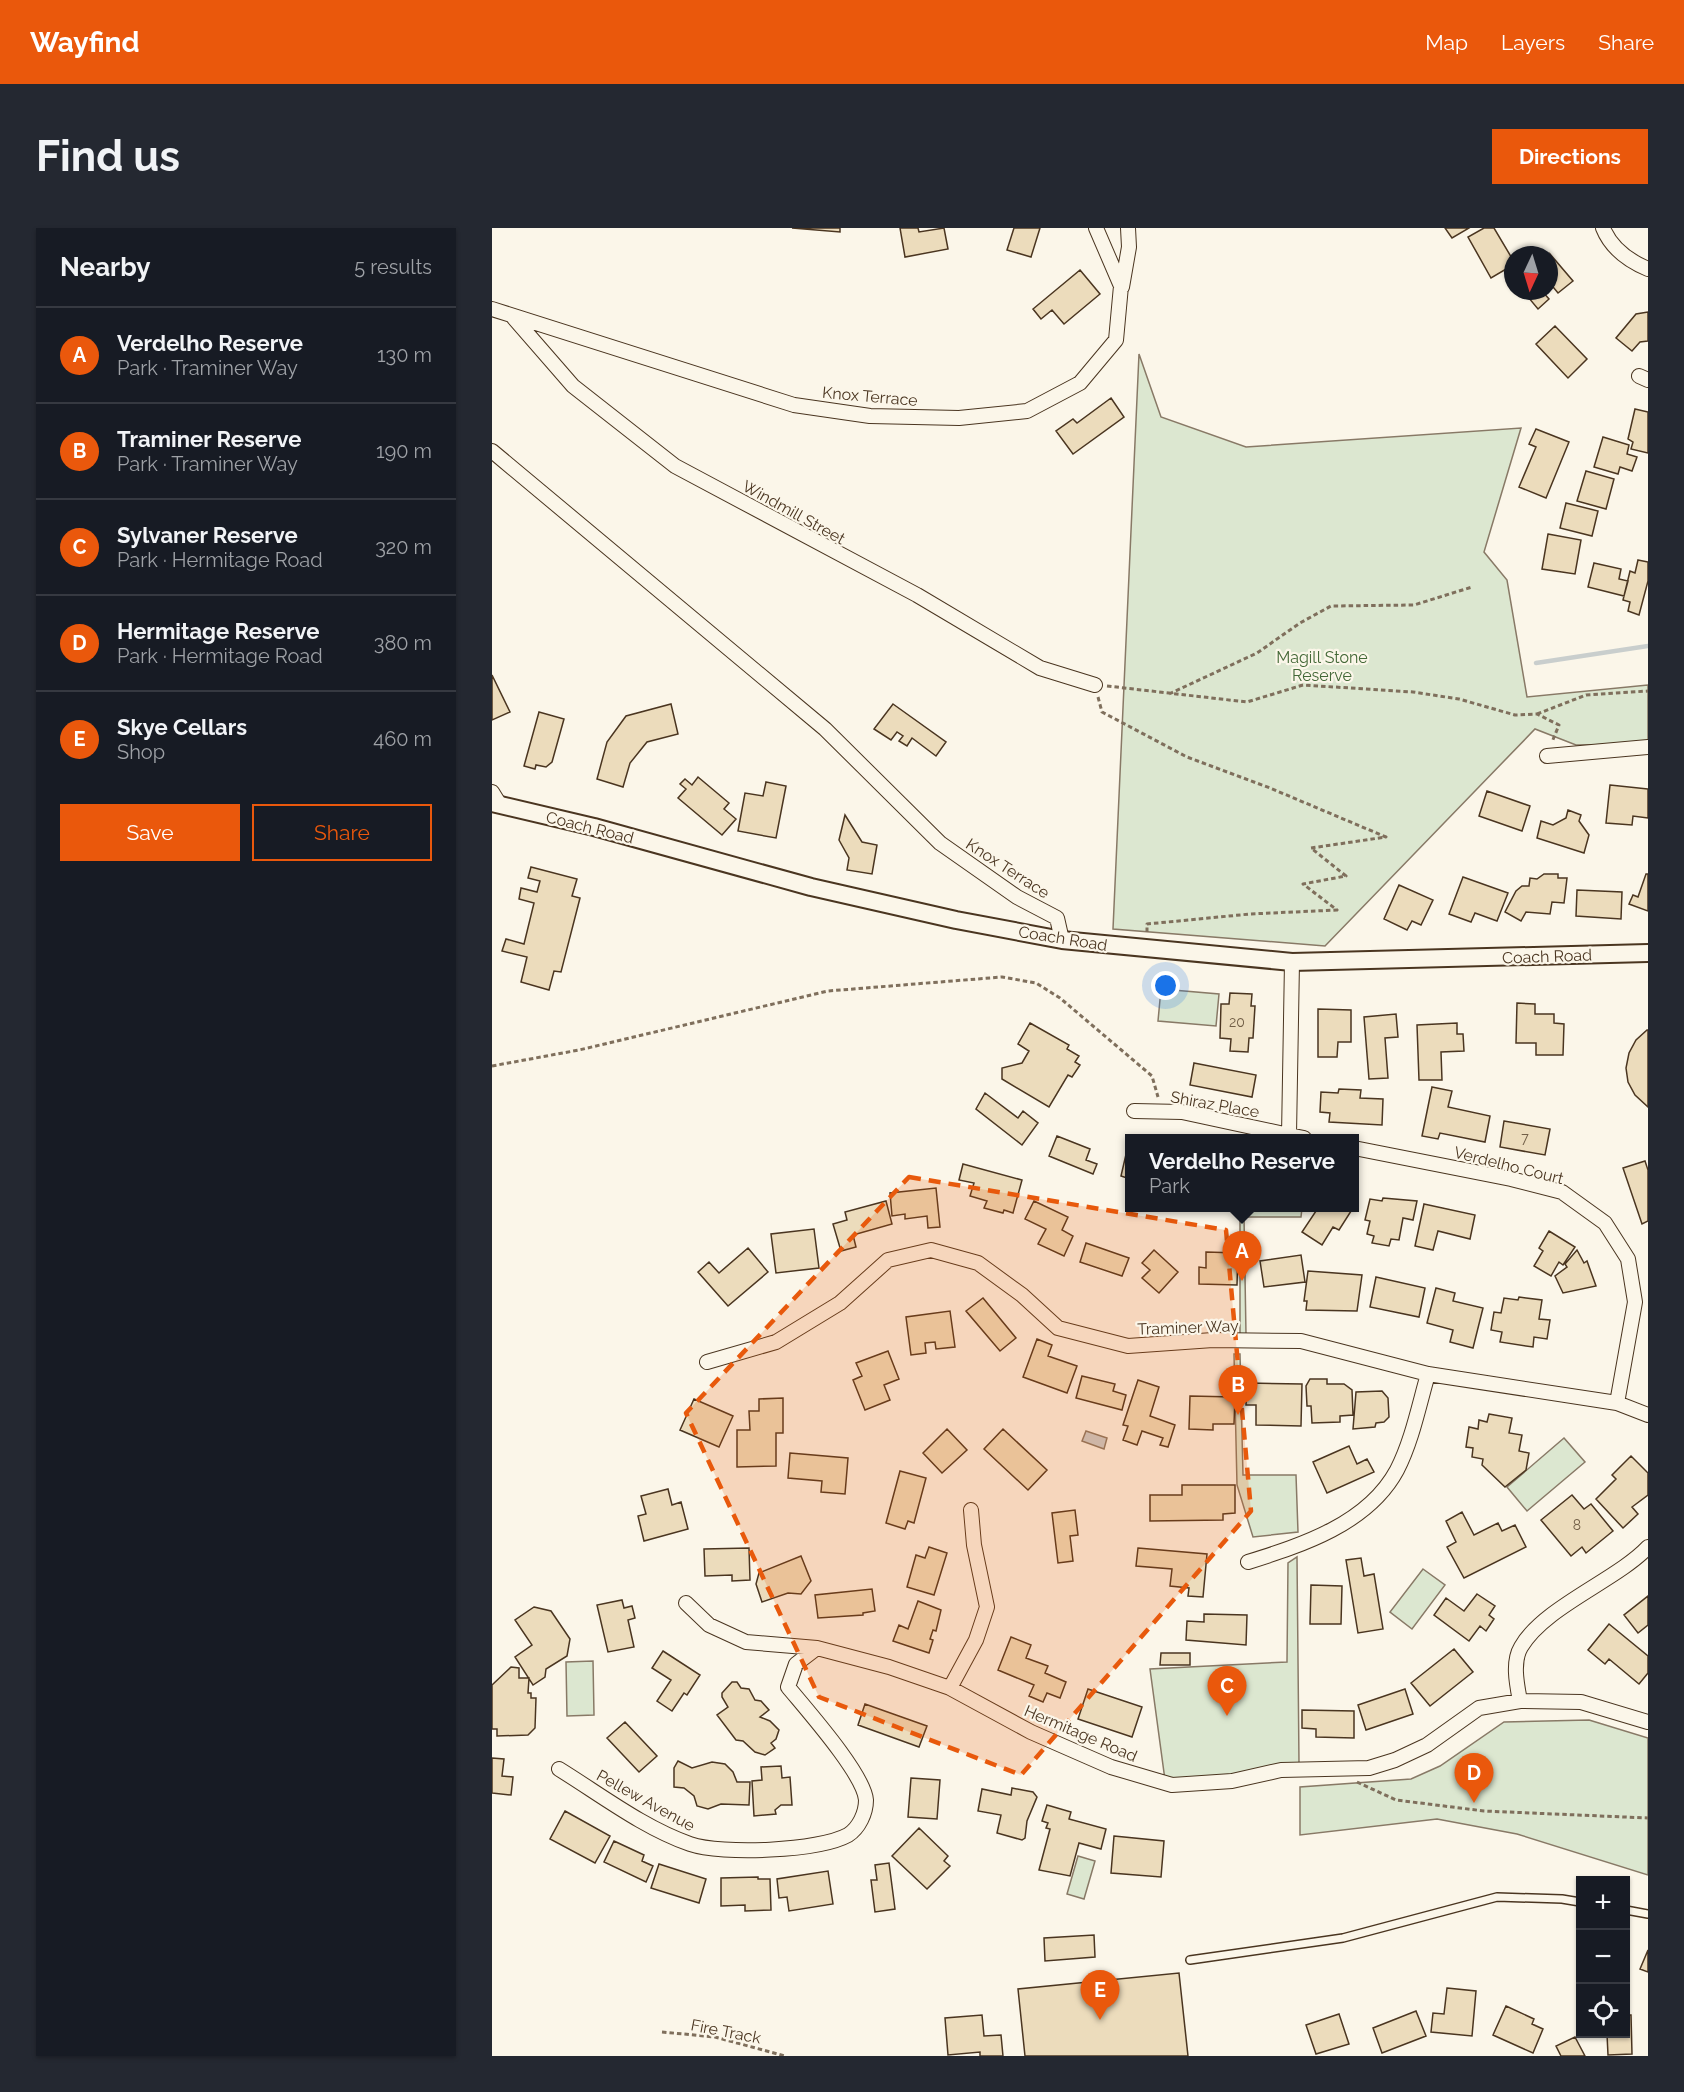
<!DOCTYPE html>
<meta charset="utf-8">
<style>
body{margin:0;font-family:Raleway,sans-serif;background:#242831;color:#f1f3f6}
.controls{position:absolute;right:18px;bottom:18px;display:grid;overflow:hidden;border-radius:0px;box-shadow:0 2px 4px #0004}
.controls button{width:54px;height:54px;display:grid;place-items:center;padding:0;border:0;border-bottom:2px solid #363941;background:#171b24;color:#f1f3f6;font:30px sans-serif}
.compass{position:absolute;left:1012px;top:18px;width:54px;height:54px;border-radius:50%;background:#171b24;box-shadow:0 2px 4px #0004;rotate:184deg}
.you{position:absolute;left:674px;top:758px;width:21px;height:21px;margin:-15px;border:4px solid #fff;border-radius:50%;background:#1a73e8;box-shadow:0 0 0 9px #1a73e833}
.badge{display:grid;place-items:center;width:39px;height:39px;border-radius:50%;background:#ea580c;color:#fff;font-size:20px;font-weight:700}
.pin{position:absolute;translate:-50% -50px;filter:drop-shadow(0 2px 3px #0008)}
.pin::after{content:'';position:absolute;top:32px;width:21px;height:18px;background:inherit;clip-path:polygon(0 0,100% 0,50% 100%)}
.popup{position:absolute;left:633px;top:906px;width:234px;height:78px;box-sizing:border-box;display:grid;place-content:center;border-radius:0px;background:#171b24;filter:drop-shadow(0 2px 4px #0005);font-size:20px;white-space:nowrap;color:#9ea1a6}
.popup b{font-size:22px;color:#f1f3f6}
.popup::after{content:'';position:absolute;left:50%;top:100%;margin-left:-12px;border:12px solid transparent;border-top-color:#171b24}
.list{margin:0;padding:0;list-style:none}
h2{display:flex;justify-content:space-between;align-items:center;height:78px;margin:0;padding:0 24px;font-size:26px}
h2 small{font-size:20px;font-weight:400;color:#9ea1a6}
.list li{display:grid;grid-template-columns:39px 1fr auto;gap:18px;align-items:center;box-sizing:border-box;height:96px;padding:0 24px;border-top:2px solid #363941}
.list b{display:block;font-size:22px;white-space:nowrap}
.list p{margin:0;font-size:20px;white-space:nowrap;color:#9ea1a6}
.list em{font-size:20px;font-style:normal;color:#9ea1a6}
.actions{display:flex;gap:12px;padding:18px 24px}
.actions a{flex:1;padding:14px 0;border:2px solid #ea580c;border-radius:0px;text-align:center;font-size:21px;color:#ea580c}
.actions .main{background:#ea580c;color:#fff}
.icon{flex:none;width:33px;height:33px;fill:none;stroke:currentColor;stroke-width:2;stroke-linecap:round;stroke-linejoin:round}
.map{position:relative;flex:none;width:1156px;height:1828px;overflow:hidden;border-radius:0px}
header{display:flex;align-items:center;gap:36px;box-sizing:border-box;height:84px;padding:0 30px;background:#ea580c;color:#fff}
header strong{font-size:28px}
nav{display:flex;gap:33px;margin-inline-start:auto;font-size:21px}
.intro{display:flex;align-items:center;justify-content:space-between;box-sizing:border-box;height:144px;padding:0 36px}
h1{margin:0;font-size:42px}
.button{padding:15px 27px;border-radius:0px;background:#ea580c;color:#fff;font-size:21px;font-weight:700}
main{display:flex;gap:36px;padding:0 36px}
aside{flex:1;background:#171b24;border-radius:0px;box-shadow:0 2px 4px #0004}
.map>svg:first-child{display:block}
</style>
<header>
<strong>Wayfind</strong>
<nav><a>Map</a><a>Layers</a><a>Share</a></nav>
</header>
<div class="intro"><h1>Find us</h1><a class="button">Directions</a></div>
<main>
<aside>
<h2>Nearby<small>5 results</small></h2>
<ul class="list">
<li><span class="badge">A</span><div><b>Verdelho Reserve</b><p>Park · Traminer Way</p></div><em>130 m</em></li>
<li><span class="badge">B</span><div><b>Traminer Reserve</b><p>Park · Traminer Way</p></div><em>190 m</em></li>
<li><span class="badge">C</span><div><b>Sylvaner Reserve</b><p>Park · Hermitage Road</p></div><em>320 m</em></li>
<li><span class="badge">D</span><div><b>Hermitage Reserve</b><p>Park · Hermitage Road</p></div><em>380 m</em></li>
<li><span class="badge">E</span><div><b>Skye Cellars</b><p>Shop</p></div><em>460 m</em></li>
</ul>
<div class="actions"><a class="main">Save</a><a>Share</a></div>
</aside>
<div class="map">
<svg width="1156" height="1828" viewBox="0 0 1156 1828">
<rect width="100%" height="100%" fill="#fbf6e9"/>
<path fill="#dce7d0" stroke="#887966" stroke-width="1.5" d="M647 126 669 189 754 219 1029 200 992 324 1015 352 1035 469 1156 457V516L1084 517 1043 501 833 718 621 701Z
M669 761 727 766 724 798 666 793Z
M748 980H810L809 989H752L754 1106 748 1107Z
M742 1126H748L751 1247H804L806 1304 761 1309 745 1257Z
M1072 1210 1093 1234 1035 1283 1015 1259Z
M805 1329 807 1535 717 1553 673 1552 658 1441 795 1434 796 1335Z
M931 1341 953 1357 920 1401 898 1384Z
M101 1433 102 1487 75 1488 74 1434Z
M1097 1492 1156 1510V1647L1025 1606 945 1591 808 1607V1559L919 1551 948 1538 1012 1494Z
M586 1628 603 1633 592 1671 575 1666Z"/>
<path fill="#c9cecd" stroke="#887966" stroke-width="1.5" d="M594 1203 615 1210 612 1221 590 1213Z"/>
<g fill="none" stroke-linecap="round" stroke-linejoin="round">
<path stroke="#c9cecd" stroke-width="4.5" d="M1044 435 1156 418"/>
</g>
<path fill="#ecdcbc" stroke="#4a3520" stroke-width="1.5" d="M300 0H348V4Z
M408 0H426L427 4 452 0 456 21 413 29Z
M522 0H548L539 29 515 22Z
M953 0H977L960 10Z
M992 0H1002L1021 32V37L999 50 976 9Z
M1058 26 1081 53 1066 65 1057 54Z
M588 42 608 66 572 96 560 82 549 91 541 81Z
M1031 63H1050L1057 71 1046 81Z
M1156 84V113L1148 114 1140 123 1124 110 1144 86Z
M1063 98 1095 131 1076 150 1044 116Z
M619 170 632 189 581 226 564 203 581 191 585 195Z
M1143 181 1156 184V225L1139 221 1141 214 1136 211Z
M1044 201 1077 214 1054 270 1027 259 1044 219 1037 216Z
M1111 209 1137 217 1135 226 1145 229 1140 243 1128 239 1126 246 1102 239Z
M1094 243 1122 251 1114 281 1085 273Z
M1074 275 1106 283 1100 308 1068 300Z
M1056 306 1089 312 1083 346 1050 341Z
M1146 332 1156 334V353L1147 387 1136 383 1138 374 1131 372 1138 343 1143 345Z
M1102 335 1129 341 1127 351 1136 353 1132 368 1096 359Z
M0 447 18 484 0 492Z
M179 476 186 506 155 514 138 535 131 559 105 551 115 514 134 488Z
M401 476 454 514 444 528 420 510 415 518 407 513 411 508 405 504 399 512 382 501Z
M47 484 72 491 60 534 54 539 44 537 43 541 32 538Z
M206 549 237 575 232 581 244 591 230 607 186 570 194 561 188 556 193 551 200 557Z
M274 554 294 558 284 610 246 603 253 565 271 568Z
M1118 557 1156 561V590L1141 588 1140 597 1114 595Z
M995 563 1038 578 1030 603 987 588Z
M1076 582 1089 587 1087 593 1097 607 1092 625 1045 610 1049 593 1061 597 1074 590Z
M353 587 370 614 385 617 380 646 355 642 357 630 347 612Z
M39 639 85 651 80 668 88 670 69 744 62 743 57 762 29 754 35 729 10 723 14 711 32 716 42 675 27 671 29 660 45 664 48 653 36 650Z
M1052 646H1066V650H1075L1072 675 1060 674 1058 686 1034 684 1029 693 1013 684 1024 663 1030 658H1037L1038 650 1045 651Z
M1154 646H1156V683L1137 676 1141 667 1146 669Z
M971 649 1016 665 1005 693 983 685 979 694 957 686Z
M907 657 941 672 929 697 920 693 915 702 892 691Z
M1085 662 1130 664 1129 691 1084 688Z
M738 765 760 766 759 778H763L761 810H757L756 824 738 823 739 811 728 810 729 776H737Z
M1025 775 1043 776V786H1062V795L1072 796 1071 827H1044V815H1024Z
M826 781 859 782V814H846L845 829H826Z
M904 786 906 809 893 810 896 850 877 851 872 789Z
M538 795 577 817 575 821 587 828 583 834 588 837 580 849 576 847 557 879 510 851V840L530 835 537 823 526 816Z
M965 795V806H971L972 823 949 824 950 852H927L925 797Z
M1155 802H1156V879L1143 867 1136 854 1134 840 1137 825 1144 812Z
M702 835 764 847 760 869 698 857Z
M940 859 960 863 956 879 998 888 993 914 948 905 946 911 930 908Z
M847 861 869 862 868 870 891 871 890 897 837 894 838 885 828 884 829 864 846 865Z
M493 865 526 890 531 883 546 895 530 917 484 881Z
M1012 893 1058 901 1053 927 1008 919Z
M565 908 598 921 594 932 605 936 601 946 557 928Z
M635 922 638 923V951L629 948Z
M1153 933 1156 942V993L1150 996 1131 940Z
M471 936 530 952 521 985 512 982 511 985 492 980 495 973 478 968 482 955 467 952Z
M444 960 448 999 436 1000 435 988 413 991V986L400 988 398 965Z
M891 970 925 973 921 992 911 990 907 1012 899 1011 897 1018 880 1015 882 1008 875 1006 878 993 873 992 878 971 890 973Z
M394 973 400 996 361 1007 364 1019 349 1023 341 996 355 992 353 984Z
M542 973 576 989 570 1002 581 1008 572 1028 546 1016 554 1001 533 991Z
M932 976 983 987 978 1011 946 1003 941 1022 923 1018Z
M826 980H861L847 1002 841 999 830 1017 810 1004Z
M322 1001 327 1040 284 1045 279 1006Z
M1057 1003 1083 1019 1071 1037 1067 1034 1059 1048 1042 1038 1051 1023 1047 1020Z
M594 1015 637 1030 630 1048 588 1034Z
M256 1020 276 1044 236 1078 206 1044 217 1034 227 1045Z
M662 1022 686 1044 667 1065 650 1050 658 1042 650 1035Z
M1085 1022 1092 1035 1095 1033 1104 1058 1071 1065 1063 1048 1075 1039 1073 1036Z
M714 1024 746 1025 745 1057 707 1056V1039L714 1040Z
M809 1027 813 1054 772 1059 768 1033Z
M816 1043 870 1047 865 1083 814 1082 815 1073H812Z
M884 1049 933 1060 927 1089 878 1079Z
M944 1060 963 1065 961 1073 991 1080 981 1120 958 1114 961 1102 935 1095Z
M1027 1069 1050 1072 1047 1091 1058 1092 1055 1111 1042 1109 1041 1119 1008 1114 1010 1104 999 1102 1002 1084 1009 1085 1012 1070 1026 1072Z
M491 1070 524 1110 508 1123 474 1083Z
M458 1083 463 1119 444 1121 443 1114 433 1115 434 1125 419 1127 414 1089Z
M545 1111 560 1117 556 1128 585 1138 575 1165 531 1149Z
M396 1123 407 1151 392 1157 398 1172 373 1182 361 1152 370 1148 364 1135Z
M590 1148 623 1156 621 1163 634 1167 630 1182 584 1170Z
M818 1151H835V1156H852L860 1162 861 1187 848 1188V1194L820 1195 819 1178H815L814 1158Z
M646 1152 667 1159 658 1188 683 1197 676 1219 668 1217 671 1210 650 1203 645 1217 631 1212 636 1198 631 1197Z
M755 1155 810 1156 809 1198 764 1197V1177H754Z
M890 1163 896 1170 897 1189 892 1194 884 1195 883 1199 861 1201 864 1164Z
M698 1168 743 1169 742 1196H721V1202L697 1201Z
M291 1170V1205H284V1238L245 1239V1202H258L257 1183H267V1171Z
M202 1171 241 1188 227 1219 188 1202Z
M997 1186 1020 1190 1017 1205 1030 1207 1027 1223 1037 1225 1034 1242 1013 1259 990 1237 991 1231 980 1229 981 1220 974 1219 977 1199 986 1201 987 1192 995 1194Z
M455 1201 475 1222 450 1245 431 1225Z
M511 1201 555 1242 536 1262 492 1221Z
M857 1218 865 1236 875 1231 882 1244 835 1265 821 1234Z
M298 1225 356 1230 353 1266 329 1264 330 1253 296 1250Z
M1139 1228 1156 1245V1267L1140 1279 1146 1286 1131 1300 1104 1271 1124 1251 1120 1247Z
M408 1243 434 1250 422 1295 416 1293 413 1301 394 1295Z
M690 1257H743V1285L731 1286V1292L658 1293V1267H690Z
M176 1261 180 1277 189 1274 196 1301 152 1313 146 1288 154 1286 149 1268Z
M1080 1267 1092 1281 1099 1276 1121 1303 1094 1325 1090 1319 1079 1328 1049 1292Z
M583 1282 586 1307 578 1308 581 1333 566 1335 560 1285Z
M970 1284 982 1307 1006 1295 1010 1303 1023 1297 1034 1319 972 1350 955 1319 964 1314 954 1293Z
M437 1319 455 1325 442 1367 415 1359 424 1327 433 1330Z
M257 1320 258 1352 240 1353V1347L213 1348 212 1321Z
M646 1320 715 1326 711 1369 696 1368 697 1360 678 1358 680 1341 644 1338Z
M309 1328 319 1353 309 1366 296 1365 270 1374 264 1356 267 1345Z
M869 1330 872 1348 882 1346 891 1401 866 1405 854 1332Z
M819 1357 850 1358 849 1396H818Z
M380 1361 383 1383 371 1385V1387L326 1390 323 1367Z
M985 1366 1003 1378 997 1387 1002 1391 994 1403 988 1398 977 1413 942 1387 954 1370 972 1383Z
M1156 1368V1397L1146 1405 1132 1387Z
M130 1372 132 1380 140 1378 143 1390 136 1392 142 1419 116 1424 105 1377Z
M426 1373 449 1382 444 1403 441 1402 438 1411 441 1412 437 1425 401 1413 407 1397 416 1401Z
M42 1379 59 1383 78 1411 75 1428 54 1441 53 1449 41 1457 23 1429 40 1417 23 1392Z
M712 1386 755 1387 754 1417 694 1412 695 1393 712 1394Z
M1117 1396 1156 1428V1445L1147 1456 1117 1431 1113 1436 1096 1422Z
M519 1409 539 1417 534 1430 556 1438 553 1445 574 1454 568 1470 555 1465 551 1474 537 1468 542 1457 506 1442Z
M962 1421 981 1444 938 1478 919 1455Z
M171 1423 208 1447 195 1467 192 1465 180 1483 165 1473 179 1452 160 1440Z
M669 1425H698V1437H668Z
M19 1439 27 1440V1450H37L36 1465H39V1470H44L43 1500 36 1507 5 1508V1501H0V1457Z
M240 1454H245L249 1460 257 1461 263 1472 269 1473 277 1482 268 1489 278 1493 287 1502 284 1511 279 1515 283 1520 273 1527 263 1524 251 1513 244 1512 225 1487 236 1479 230 1469V1465Z
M596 1461 650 1479 640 1509 586 1491Z
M913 1461 921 1486 874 1502 866 1477Z
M373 1476 435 1498 427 1519 366 1497Z
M810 1482 862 1483V1510L824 1509V1501L810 1500Z
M133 1494 165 1528 147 1544 115 1510Z
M0 1530 12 1531 10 1548 21 1549 19 1567 0 1565Z
M186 1533 200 1540 220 1534 233 1536 241 1544 245 1554H258L257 1577 229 1576 216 1581 205 1578 202 1568 192 1560 182 1559V1540Z
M289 1538 290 1550 298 1549 300 1577H289L283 1582 284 1586 262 1588 260 1553 270 1552 269 1539Z
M419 1550 448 1552 445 1591 416 1589Z
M520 1560 541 1564 545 1569 535 1593 533 1610 530 1612 505 1605 509 1587 486 1583 490 1561 519 1567Z
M555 1577 579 1584 577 1591 614 1601 609 1621 587 1615 578 1648 547 1642 558 1601 554 1600 556 1595 550 1593Z
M73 1583 118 1608 103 1635 58 1611Z
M427 1600 456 1628 452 1633 458 1638 435 1661 400 1628Z
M622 1608 672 1613 669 1649 619 1645Z
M122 1613 152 1627 150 1633 161 1638 154 1654 112 1634Z
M397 1635 403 1681 383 1684 379 1652H385L383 1637Z
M167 1636 214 1651 207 1675 159 1660Z
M336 1643 341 1676 297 1683 295 1669 287 1670 285 1651Z
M266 1649V1651H278L279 1682 253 1683V1677L229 1678V1650Z
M602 1707 603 1729 553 1733 552 1710Z
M1156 1722V1744L1148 1741Z
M687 1745 696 1828H533L526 1761Z
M955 1760 984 1763 980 1808 939 1804 941 1785 952 1786Z
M1014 1778 1042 1791 1040 1796 1051 1801 1041 1825 1001 1807Z
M924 1783 934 1808 890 1825 881 1800Z
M847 1786 857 1816 824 1826 814 1797Z
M490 1787 492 1808 509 1807 511 1828H488V1824L456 1827 453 1790Z
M1134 1787H1139L1140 1826 1116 1827 1115 1806H1134Z
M1083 1809 1093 1828H1069L1064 1818Z"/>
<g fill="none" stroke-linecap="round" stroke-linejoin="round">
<g stroke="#4a3520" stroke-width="10">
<path id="service" d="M1134 1682 1156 1686
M698 1732 851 1710 1005 1669 1070 1671 1088 1674"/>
</g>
<g stroke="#4a3520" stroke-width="16">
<path id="minor" d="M1111 0C1119 20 1137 33 1156 41
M630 59 637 19 636 0
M0 81 302 177 378 188 467 190 535 183 588 155 624 112 629 58 604 0
M21 89 81 158 183 238 425 367 548 440 603 457
M1147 148 1156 152
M0 223 333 501 448 615 525 669 565 690 570 712
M1055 528 1156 519
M0 564 8 577
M800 734 797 907 812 910
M642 883 690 884 797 907
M862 920 1019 951 1070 964 1113 995 1136 1031 1143 1074 1125 1175
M215 1134 284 1114 348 1075 396 1032 439 1022 486 1035 530 1067 566 1100 636 1118 721 1112 809 1113 936 1146 1125 1175 1156 1187
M756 1334C810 1317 876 1296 905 1242 920 1213 927 1177 936 1146
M194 1375 217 1397 254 1414 325 1420 397 1439 458 1460 539 1504 619 1539 680 1557 740 1553 789 1542 877 1540 903 1532 935 1517 987 1480 1028 1473 1089 1474 1156 1494
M458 1460 484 1412 495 1379 482 1317 479 1282
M1028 1473C1025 1457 1020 1434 1029 1419 1052 1379 1125 1352 1156 1319
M67 1541C109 1567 152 1600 198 1616 230 1627 327 1623 356 1607 367 1600 374 1585 374 1572 372 1546 314 1481 296 1459L304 1436 325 1420"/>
</g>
<g stroke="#4a3520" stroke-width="20">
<path id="tertiary" d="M0 575 102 599 319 659 464 692 570 712 800 734 1156 725"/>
</g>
<path stroke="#7f6f5c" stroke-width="3" stroke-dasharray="4.5 3" stroke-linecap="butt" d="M615 458 755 474 811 457 921 464 967 471 1023 487 1045 486 1067 497 1060 514
M677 466 765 425 808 395 839 378 922 377 980 359
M606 469 610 484 695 529 778 560 894 609 819 620 854 648 811 656 845 682 758 686 655 696V704
M1045 486 1094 467 1156 463
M0 838 87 822 336 763 510 749 544 755 568 770 660 848 666 869
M865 1554 904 1572 992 1583 1156 1590
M170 1804 223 1809 293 1828"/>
<use href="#service" stroke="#fbf6e9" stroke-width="7"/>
<use href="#minor" stroke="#fbf6e9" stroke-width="14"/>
<use href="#tertiary" stroke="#fbf6e9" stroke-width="16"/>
</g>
<path fill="#e8590c" fill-opacity="0.2" stroke="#e8590c" stroke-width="4.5" stroke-dasharray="12 8" stroke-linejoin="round" d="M417 949 734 1002 759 1283 529 1547 327 1469 194 1185Z"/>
<g text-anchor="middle" stroke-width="4.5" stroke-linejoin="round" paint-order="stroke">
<g font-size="14" fill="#725f47">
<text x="745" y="799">20</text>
<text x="1033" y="915">7</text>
<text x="1085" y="1302">8</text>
</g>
<g font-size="16" fill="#4a3520" stroke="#fbf6e9">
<text transform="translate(378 168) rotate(5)" y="6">Knox Terrace</text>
<text transform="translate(302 284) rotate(29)" y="6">Windmill Street</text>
<text transform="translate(98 599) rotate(14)" y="6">Coach Road</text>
<text transform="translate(516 640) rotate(33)" y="6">Knox Terrace</text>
<text transform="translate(571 710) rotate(9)" y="6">Coach Road</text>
<text transform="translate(1055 728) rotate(-2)" y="6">Coach Road</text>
<text transform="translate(723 876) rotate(10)" y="6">Shiraz Place</text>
<text transform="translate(1017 937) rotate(14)" y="6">Verdelho Court</text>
<text transform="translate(696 1099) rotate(-2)" y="6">Traminer Way</text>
<text transform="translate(589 1505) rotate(23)" y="6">Hermitage Road</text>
<text transform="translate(154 1572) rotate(29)" y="6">Pellew Avenue</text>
<text transform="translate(234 1803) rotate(11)" y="6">Fire Track</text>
</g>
<g font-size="16" fill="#436837" stroke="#fbf6e9">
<text x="830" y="435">Magill Stone<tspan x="830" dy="18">Reserve</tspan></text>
</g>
</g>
</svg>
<div class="controls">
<button>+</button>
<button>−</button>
<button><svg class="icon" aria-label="locate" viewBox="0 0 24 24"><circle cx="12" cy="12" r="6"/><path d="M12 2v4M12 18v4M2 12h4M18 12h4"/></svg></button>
</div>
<svg class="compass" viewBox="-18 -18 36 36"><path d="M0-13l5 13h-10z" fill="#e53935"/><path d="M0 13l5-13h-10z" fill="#9ea1a6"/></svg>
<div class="you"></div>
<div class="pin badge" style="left:750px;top:1053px">A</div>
<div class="popup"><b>Verdelho Reserve</b>Park</div>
<div class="pin badge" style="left:746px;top:1187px">B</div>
<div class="pin badge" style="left:735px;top:1488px">C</div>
<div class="pin badge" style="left:982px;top:1575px">D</div>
<div class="pin badge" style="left:608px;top:1792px">E</div>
</div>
</main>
